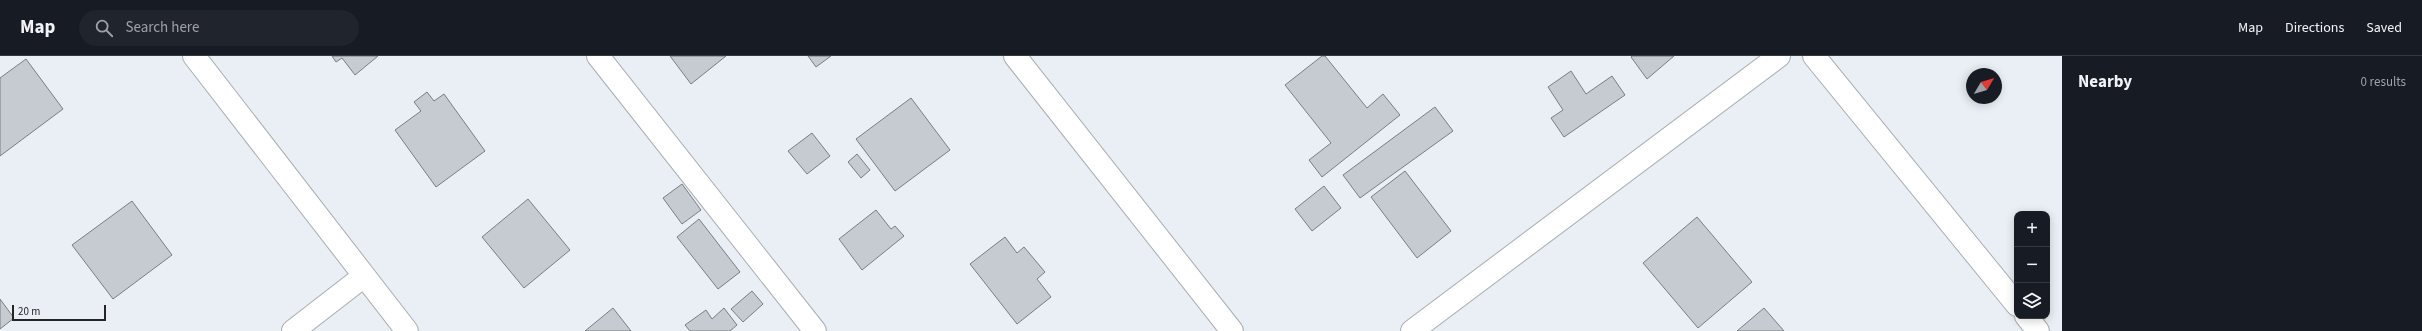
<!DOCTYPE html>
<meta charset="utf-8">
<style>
body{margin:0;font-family:"Source Sans 3",sans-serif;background:#20242c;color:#f1f3f6}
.controls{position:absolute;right:12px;bottom:12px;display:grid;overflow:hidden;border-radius:8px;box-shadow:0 2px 10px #0003}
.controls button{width:36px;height:36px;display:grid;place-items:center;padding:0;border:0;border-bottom:1px solid #363941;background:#171b24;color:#f1f3f6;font:20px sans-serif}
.compass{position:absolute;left:1966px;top:12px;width:36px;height:36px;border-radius:50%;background:#171b24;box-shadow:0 2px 10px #0003;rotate:52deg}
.scale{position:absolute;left:12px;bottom:10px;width:94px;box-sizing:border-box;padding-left:4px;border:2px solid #232527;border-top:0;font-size:11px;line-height:14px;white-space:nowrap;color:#232527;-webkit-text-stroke:3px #e9eff4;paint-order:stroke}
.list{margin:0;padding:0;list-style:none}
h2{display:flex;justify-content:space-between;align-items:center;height:52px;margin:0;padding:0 16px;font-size:17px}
h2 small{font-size:13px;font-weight:400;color:#9ea1a6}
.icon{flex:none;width:22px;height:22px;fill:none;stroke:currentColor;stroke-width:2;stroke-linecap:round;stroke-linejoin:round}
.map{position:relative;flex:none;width:2062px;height:275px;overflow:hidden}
header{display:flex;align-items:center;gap:24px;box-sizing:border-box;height:56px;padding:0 20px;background:#171b24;border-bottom:1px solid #363941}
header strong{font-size:19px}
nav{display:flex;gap:22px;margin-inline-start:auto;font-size:14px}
.search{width:280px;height:36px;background:#20242c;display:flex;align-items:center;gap:10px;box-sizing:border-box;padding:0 14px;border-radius:22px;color:#9ea1a6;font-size:15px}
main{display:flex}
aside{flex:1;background:#171b24}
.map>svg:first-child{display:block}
</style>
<header>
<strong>Map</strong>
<div class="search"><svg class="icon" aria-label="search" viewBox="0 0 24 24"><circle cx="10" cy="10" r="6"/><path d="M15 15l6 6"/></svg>Search here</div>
<nav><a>Map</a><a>Directions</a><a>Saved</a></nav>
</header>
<main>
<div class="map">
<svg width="2062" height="275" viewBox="0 0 2062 275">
<rect width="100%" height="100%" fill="#e9eff4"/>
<path fill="#c5cbd0" stroke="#797e82" d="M332 0H378L355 19 342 2 336 6Z
M670 0H726L691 28Z
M808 0H831L816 11Z
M1322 0H1325L1367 52 1383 38 1400 59 1322 121 1309 104 1331 87 1285 29Z
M1674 0 1647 23 1631 1 1632 0Z
M26 3 63 53 0 100V22Z
M1571 15 1586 38 1612 20 1625 39 1564 81 1551 62 1563 54 1548 31Z
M427 36 434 45 444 38 485 95 436 131 395 74 421 55 414 46Z
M911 42 950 94 895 135 856 83Z
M1435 51 1453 75 1360 142 1343 119Z
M812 77 830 100 807 118 788 95Z
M857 98 870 114 861 122 848 106Z
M1405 115 1451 175 1417 202 1371 141Z
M682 128 701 154 682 168 663 142Z
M1324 130 1341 152 1312 175 1295 153Z
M528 143 570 194 524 232 482 181Z
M132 145 172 199 113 243 72 189Z
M876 154 891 173 895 170 904 180 862 214 839 183Z
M1697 161 1752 226 1698 272 1643 207Z
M699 163 740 216 718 233 677 181Z
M1005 181 1017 197 1024 191 1045 216 1037 223 1051 241 1017 268 970 208Z
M752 235 763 248 743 266 731 253Z
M0 243 14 262 0 273Z
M613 252 631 275H585Z
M724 252 737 269 730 275H690L685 269 706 254 712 263Z
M1764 252 1784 275H1737Z"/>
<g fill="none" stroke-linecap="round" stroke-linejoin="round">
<g stroke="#a8adb2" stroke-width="24">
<path id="minor" d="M194 0 407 275
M598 0 815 275
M1015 0 1232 275
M1814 0 2017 249
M2026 260 2038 275
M293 275 364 220
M1412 275 1779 0"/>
</g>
<use href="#minor" stroke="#fff" stroke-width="22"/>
</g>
</svg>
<div class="controls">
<button>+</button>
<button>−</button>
<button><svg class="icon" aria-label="layers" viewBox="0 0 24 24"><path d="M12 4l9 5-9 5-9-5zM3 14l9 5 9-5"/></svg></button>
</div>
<svg class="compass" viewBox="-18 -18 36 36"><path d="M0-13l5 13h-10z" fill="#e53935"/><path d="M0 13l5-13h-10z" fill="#9ea1a6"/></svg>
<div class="scale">20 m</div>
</div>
<aside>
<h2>Nearby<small>0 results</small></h2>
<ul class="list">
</ul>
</aside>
</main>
